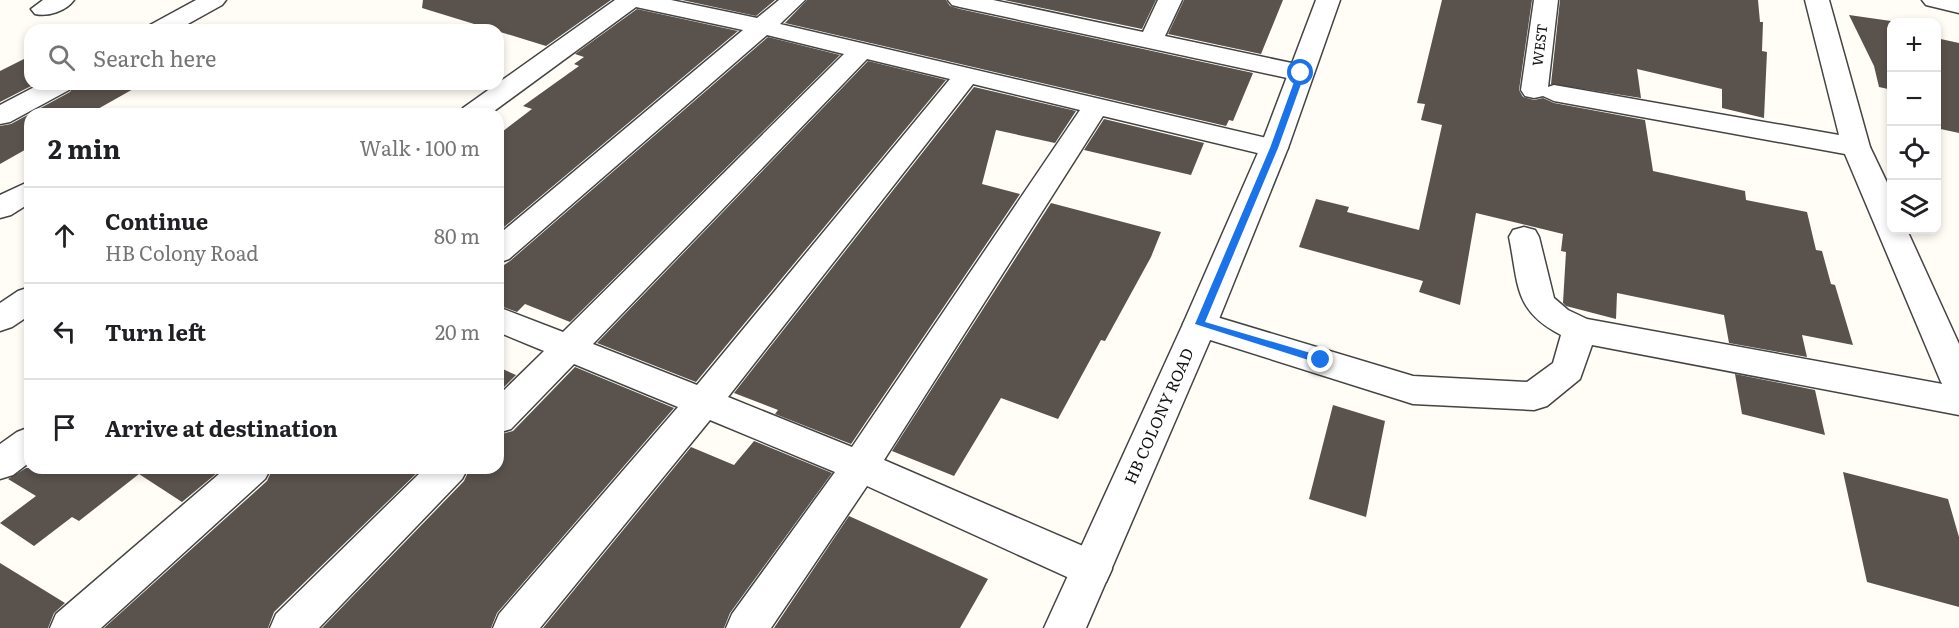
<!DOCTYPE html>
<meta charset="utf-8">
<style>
body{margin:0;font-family:Literata,serif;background:#f2f2f2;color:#202124}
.controls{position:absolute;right:18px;top:18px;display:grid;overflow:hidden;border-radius:12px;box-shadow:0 3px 9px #0003}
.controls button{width:54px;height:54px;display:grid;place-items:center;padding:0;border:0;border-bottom:2px solid #e0e0e0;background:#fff;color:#202124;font:30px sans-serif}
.stop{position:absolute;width:18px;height:18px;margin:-14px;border:4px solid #1a73e8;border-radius:50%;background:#fff}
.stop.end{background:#1a73e8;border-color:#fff;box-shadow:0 2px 6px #0008}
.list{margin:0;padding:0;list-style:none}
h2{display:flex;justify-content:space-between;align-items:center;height:78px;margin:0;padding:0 24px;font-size:26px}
h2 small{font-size:20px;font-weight:400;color:#757577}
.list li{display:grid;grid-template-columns:39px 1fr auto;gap:18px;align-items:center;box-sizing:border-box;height:96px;padding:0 24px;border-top:2px solid #e0e0e0}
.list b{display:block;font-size:22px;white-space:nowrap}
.list p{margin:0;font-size:20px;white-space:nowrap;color:#757577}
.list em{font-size:20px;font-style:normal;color:#757577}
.icon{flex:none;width:33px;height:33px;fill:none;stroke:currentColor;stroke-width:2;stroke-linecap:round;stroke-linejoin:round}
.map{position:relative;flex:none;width:1959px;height:628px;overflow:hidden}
.search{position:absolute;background:#fff;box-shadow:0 3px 9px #0003;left:24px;top:24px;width:480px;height:66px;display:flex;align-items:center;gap:15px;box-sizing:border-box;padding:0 21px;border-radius:18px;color:#757577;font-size:22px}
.panel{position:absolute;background:#fff;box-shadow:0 3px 9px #0003;left:24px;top:108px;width:480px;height:366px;border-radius:18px}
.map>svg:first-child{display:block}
</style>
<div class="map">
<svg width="1959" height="628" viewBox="0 0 1959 628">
<rect width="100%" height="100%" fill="#fffdf5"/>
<path fill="#5a524d" d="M423 0H611L546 46 422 8Z
M682 0H775L756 16Z
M807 0H946L950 6 960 9 1253 73 1233 121 1229 120 1226 126 785 23Z
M1004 0H1156L1142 29Z
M1184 0H1283L1261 54 1168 34Z
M1442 0H1532L1519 90 1523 97 1534 100 1543 98 1554 103 1645 120 1653 171 1745 191 1746 200 1807 212 1816 250 1822 251 1831 284 1835 285 1853 345 1802 335 1807 357 1729 343 1724 315 1617 293 1616 319 1566 306 1563 303 1566 252 1561 251 1563 234 1476 213 1460 305 1419 292 1423 281 1299 247 1316 199 1349 207 1347 212 1419 230 1442 125 1421 120 1425 104 1417 103Z
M1560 0H1758L1760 22H1763L1762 51 1767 52 1764 118 1722 108V89L1637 69 1641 98 1551 84Z
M637 9 738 31 498 232V135L532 109 523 106 579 66 574 64 584 57 575 54Z
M1849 15 1898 22H1892V109L1888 89 1879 87 1874 66Z
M768 37 840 55 570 322 525 304 517 312 498 305V269L510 261Z
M1936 38 1959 43V133L1936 128Z
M30 56V84H35L0 102V71Z
M868 61 946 80 696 382 597 343Z
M75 84H142L89 114H30V147L0 164V126L11 124 70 92Z
M974 87 1076 111 1055 143 996 130 982 184 1020 194 851 444 775 414 778 410 734 393Z
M1104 119 1204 143 1191 175 1084 150Z
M1051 203 1161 232 1151 257 1105 341 1101 340 1058 419 1001 398 954 476 892 451Z
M498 367 516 375 498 393Z
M575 367 674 408 497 613 491 628H322L464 481 470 468H498V435L513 431Z
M1735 374 1815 390 1825 435 1742 414Z
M1333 405 1385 421 1366 517 1309 499Z
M754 441 832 473 730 613 724 628H543L691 447 734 465Z
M26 468H223L182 502 139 474 79 521 72 517 34 546 0 523 36 496 8 479Z
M273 468H422L274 612 268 628H104L267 481Z
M1843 472 1948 499 1959 537V607L1867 582Z
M849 516 988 579 960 628H774Z
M0 563 65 603 54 613 48 628H0Z"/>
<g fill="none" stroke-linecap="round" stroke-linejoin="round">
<g stroke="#444" stroke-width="3">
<path id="minor" d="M43 0H74C66 11 48 17 35 14L31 9Z
M196 0H226L222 5 177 30H147L150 25Z
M615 0H671L757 18 779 0H805L780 24 1284 142 1288 148 1284 154 1274 157 1103 116 884 460 1106 556 1112 569 1106 582 1092 587 1078 582 867 486 771 628H726L732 614 835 472 710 420 540 628H493L499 614 678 407 574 364 511 429 498 433V396L544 351 498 332V307L563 332 844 54 767 35 509 259 498 263V235L743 30 636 7 490 114H459L463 108ZM867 59 950 79 697 385 593 344ZM973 84 1080 110 852 447 728 397Z
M948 0H993L1143 32 1158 0H1182L1165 36 1301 65 1310 68 1314 73 1310 78 1301 81 960 7 952 5Z
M1534 0H1558L1548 87 1554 85 1856 138 1866 141 1870 147 1866 153 1856 156 1554 101 1543 96 1534 98 1525 96 1521 90Z
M40 84H73L69 90 10 122 0 124V105Z
M30 181V203L11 215 0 218V195Z
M1524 227 1535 230 1539 237 1554 298 1568 310 1587 319 1959 387V415L1592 345 1580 379 1547 406 1534 410 1413 404 1188 333 1183 324 1188 315 1200 312 1413 376 1527 382 1553 363 1561 335C1513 310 1519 285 1509 237L1513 230Z
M30 287V315L12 327 0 331V303L18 291Z
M30 427V462L13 475 0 479V444L17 432Z
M226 468H271L265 479 101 628H50L56 614Z
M425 468H468L462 479 319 628H270L276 614Z"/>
</g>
<g stroke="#444" stroke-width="3">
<path id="tertiary" d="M1316 0H1340L1288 148 1217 324 1086 628H1044L1183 324 1260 148Z
M1805 0H1829L1870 147 1892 193V230H1907L1959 344V395L1947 391 1941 382 1842 147Z
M1922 0H1959V13L1926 5Z"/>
</g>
<use href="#minor" fill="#fff" fill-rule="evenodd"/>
<use href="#tertiary" fill="#fff" fill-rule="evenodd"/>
</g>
<path fill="#1a73e8" d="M1298 71 1305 73 1278 148 1205 322 1324 357 1326 360 1321 364 1195 324 1270 148Z"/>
<g text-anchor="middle" stroke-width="6" stroke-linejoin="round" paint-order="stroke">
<g font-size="14" fill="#111" stroke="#fff">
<text transform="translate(1540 45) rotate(-83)" y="5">WEST</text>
</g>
<g font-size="16" fill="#111" stroke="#fff">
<text transform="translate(1159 416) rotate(-66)" y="6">HB COLONY ROAD</text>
</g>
</g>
</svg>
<div class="controls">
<button>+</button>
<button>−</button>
<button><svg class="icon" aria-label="locate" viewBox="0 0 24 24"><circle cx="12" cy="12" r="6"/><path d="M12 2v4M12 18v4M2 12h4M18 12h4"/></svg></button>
<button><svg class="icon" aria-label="layers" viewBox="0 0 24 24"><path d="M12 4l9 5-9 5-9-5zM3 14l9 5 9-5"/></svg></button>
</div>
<div class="stop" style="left:1301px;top:73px"></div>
<div class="stop end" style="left:1321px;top:360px"></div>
<div class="search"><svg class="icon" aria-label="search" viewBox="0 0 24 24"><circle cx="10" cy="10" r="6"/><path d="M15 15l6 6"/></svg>Search here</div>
<section class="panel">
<h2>2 min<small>Walk · 100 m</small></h2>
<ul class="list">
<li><svg class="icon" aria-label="ahead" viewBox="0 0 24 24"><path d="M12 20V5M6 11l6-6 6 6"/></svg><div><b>Continue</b><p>HB Colony Road</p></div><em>80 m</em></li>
<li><svg class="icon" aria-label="left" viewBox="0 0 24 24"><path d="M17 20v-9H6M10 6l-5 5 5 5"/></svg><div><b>Turn left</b></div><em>20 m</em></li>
<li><svg class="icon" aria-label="arrive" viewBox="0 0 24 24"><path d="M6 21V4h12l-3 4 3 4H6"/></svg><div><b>Arrive at destination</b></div></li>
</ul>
</section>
</div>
